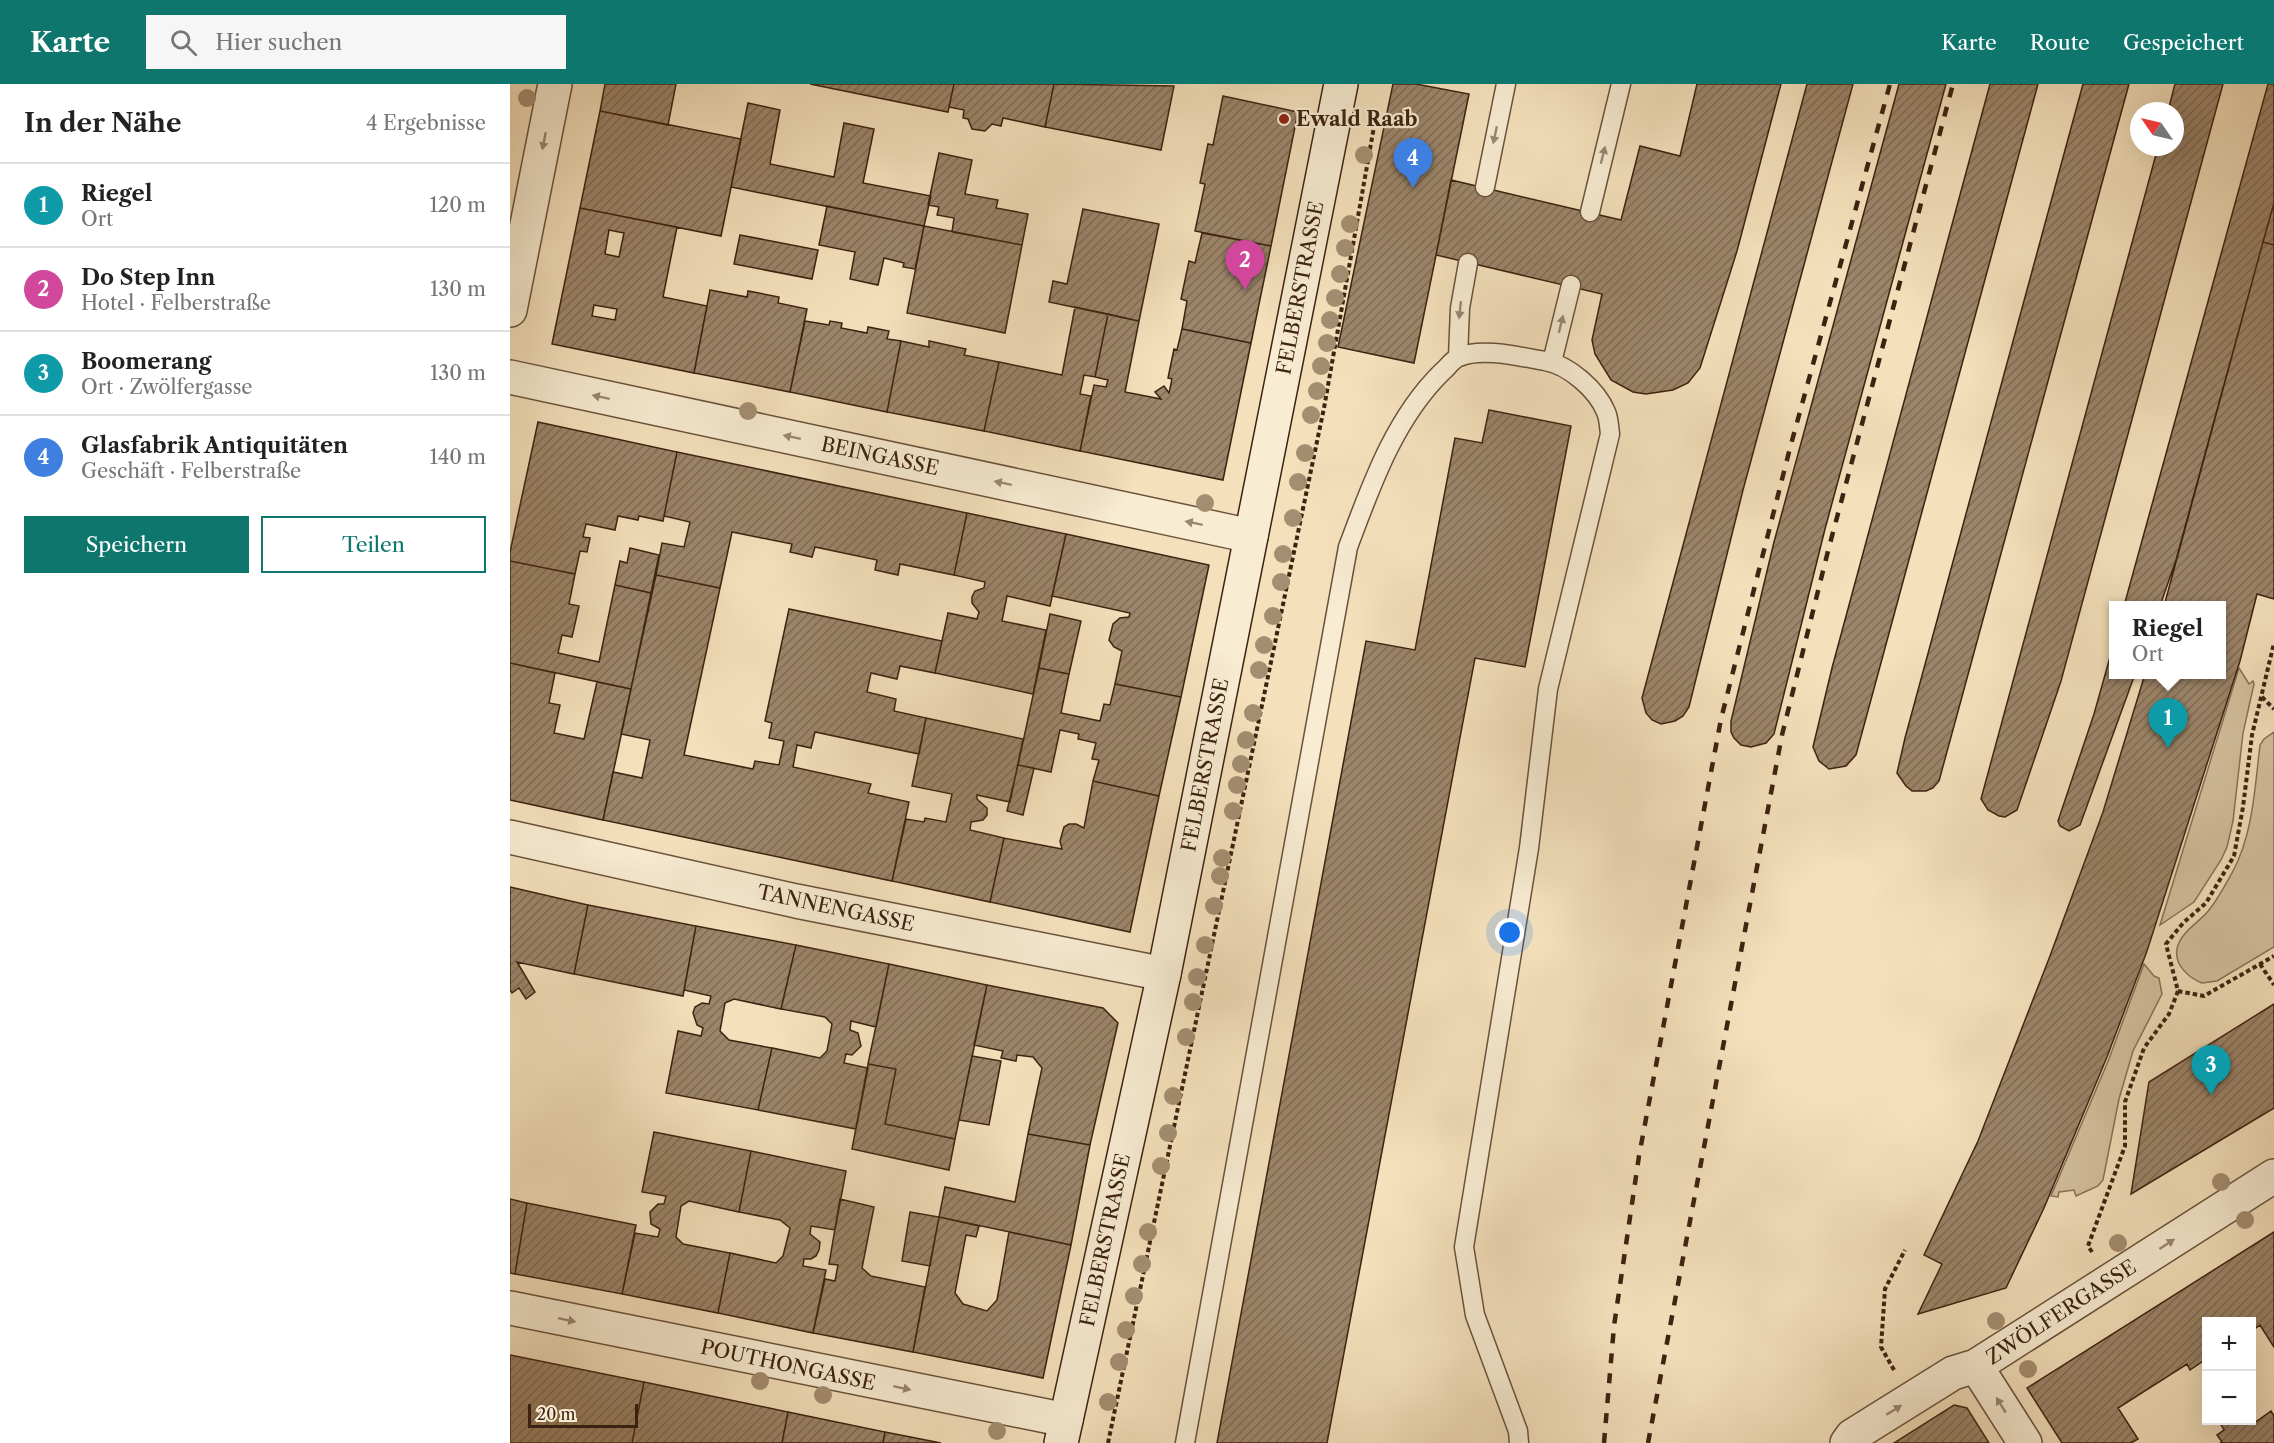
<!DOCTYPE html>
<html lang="de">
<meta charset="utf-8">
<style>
body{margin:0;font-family:"Libre Caslon Text",serif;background:#f6f6f6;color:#222}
.controls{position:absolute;right:18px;bottom:18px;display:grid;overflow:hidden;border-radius:0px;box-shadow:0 6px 24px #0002}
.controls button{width:54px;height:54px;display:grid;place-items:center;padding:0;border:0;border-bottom:2px solid #e0e0e0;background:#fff;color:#222;font:30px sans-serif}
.compass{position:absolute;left:1620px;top:18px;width:54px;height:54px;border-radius:50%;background:#fff;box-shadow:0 6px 24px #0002;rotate:304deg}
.scale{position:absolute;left:18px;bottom:15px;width:110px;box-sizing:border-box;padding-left:6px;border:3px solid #3c2211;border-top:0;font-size:16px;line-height:21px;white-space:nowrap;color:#3c2211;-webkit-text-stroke:4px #f8ecd3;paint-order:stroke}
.you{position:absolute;left:1000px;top:849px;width:21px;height:21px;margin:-15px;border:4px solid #fff;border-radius:50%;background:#1a73e8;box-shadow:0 0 0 9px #1a73e833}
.badge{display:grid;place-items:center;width:39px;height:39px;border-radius:50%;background:#0f766e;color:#fff;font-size:20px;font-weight:700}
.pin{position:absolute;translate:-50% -50px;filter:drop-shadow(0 2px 3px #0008)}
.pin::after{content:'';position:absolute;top:32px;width:21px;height:18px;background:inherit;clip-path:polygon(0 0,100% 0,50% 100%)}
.popup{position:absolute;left:1599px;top:517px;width:117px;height:78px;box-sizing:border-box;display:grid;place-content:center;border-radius:0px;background:#fff;filter:drop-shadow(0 2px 4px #0005);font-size:20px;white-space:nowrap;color:#767676}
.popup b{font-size:22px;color:#222}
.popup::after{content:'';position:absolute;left:50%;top:100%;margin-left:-12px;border:12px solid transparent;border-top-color:#fff}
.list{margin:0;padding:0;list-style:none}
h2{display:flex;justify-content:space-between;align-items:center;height:78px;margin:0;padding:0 24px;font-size:26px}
h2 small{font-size:20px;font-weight:400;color:#767676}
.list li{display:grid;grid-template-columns:39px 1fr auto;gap:18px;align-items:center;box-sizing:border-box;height:84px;padding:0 24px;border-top:2px solid #e0e0e0}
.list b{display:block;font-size:22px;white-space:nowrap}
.list p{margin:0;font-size:20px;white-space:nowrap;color:#767676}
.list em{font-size:20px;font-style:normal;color:#767676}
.actions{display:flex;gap:12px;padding:18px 24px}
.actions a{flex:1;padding:14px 0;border:2px solid #0f766e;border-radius:0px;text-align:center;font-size:21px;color:#0f766e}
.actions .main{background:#0f766e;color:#fff}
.icon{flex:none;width:33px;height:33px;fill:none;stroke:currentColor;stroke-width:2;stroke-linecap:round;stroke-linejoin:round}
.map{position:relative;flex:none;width:1764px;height:1359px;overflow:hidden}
header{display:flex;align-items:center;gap:36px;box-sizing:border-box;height:84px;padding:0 30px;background:#0f766e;color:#fff}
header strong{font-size:28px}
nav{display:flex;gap:33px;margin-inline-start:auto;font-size:21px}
.search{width:420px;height:54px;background:#f6f6f6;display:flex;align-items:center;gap:15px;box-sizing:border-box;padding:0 21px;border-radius:0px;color:#767676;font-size:22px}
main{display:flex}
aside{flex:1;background:#fff}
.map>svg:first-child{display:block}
</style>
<header>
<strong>Karte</strong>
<div class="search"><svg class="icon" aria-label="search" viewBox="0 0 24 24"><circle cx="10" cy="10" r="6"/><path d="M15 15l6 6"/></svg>Hier suchen</div>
<nav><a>Karte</a><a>Route</a><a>Gespeichert</a></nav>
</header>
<main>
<aside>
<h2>In der Nähe<small>4 Ergebnisse</small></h2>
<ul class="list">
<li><span class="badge" style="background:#0f9aa8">1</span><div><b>Riegel</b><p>Ort</p></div><em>120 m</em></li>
<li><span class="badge" style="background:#d1479c">2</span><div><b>Do Step Inn</b><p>Hotel · Felberstraße</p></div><em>130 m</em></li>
<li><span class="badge" style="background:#0f9aa8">3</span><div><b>Boomerang</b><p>Ort · Zwölfergasse</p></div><em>130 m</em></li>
<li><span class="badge" style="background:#3f7fe0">4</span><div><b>Glasfabrik Antiquitäten</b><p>Geschäft · Felberstraße</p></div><em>140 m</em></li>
</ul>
<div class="actions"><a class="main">Speichern</a><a>Teilen</a></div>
</aside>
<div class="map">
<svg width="1764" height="1359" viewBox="0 0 1764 1359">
<defs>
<pattern id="building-hatch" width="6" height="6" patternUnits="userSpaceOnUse" patternTransform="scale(1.5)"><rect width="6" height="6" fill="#9c856a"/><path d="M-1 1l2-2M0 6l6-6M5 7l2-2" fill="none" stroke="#806c56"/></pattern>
</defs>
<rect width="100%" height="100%" fill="#f4e1bc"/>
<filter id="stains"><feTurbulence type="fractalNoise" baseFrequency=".00333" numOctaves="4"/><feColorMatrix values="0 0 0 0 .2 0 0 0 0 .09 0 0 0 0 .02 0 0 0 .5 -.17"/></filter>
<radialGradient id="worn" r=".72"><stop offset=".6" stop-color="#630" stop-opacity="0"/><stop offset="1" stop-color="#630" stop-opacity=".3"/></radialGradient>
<path fill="#d5c19f" stroke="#887258" stroke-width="1.5" d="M1729 584 1739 600 1743 597 1744 600 1733 649 1723 737 1717 763 1711 776 1684 818 1650 841Z
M1764 648V863L1707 897 1692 899C1679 894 1664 881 1667 865 1670 848 1690 838 1699 826 1708 815 1716 800 1723 787 1743 750 1745 702 1750 661L1754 655Z
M1634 880 1644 892 1649 894 1652 910 1623 967 1609 1015 1593 1096 1588 1102 1566 1112 1564 1106 1549 1108 1548 1113 1541 1112 1599 975Z"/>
<path fill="url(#building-hatch)" stroke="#3c2211" stroke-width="1.5" fill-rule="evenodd" d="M95 0H166L158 41 90 27Z
M300 0H444L438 28Z
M444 0H544L535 43 493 34 491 42 482 40 475 47 462 45 458 35 453 34 454 26 439 23Z
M544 0 664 2 651 66 535 43Z
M883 0H906L959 10 904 279 828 263Z
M1187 0H1271L1227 167 1190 284 1178 299 1163 306 1136 310 1123 308 1101 296 1085 270 1082 256 1092 210 926 171 941 96 1111 136 1130 62 1170 72Z
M1297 0H1343L1233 406 1179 623 1173 632 1165 637 1151 640 1142 636 1136 629 1132 614Z
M1389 0H1436L1315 445 1264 650 1256 659 1241 663 1231 661 1224 654 1221 648V637L1264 458Z
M1480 0H1528L1346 671 1336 682 1319 685 1309 677 1303 663 1322 584Z
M1573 0H1619L1429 697 1423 704 1416 707H1402L1396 702 1387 689 1395 654Z
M1665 0H1713L1551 597 1507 726 1495 733 1489 732 1478 726 1471 715 1648 63H1665V27H1658Z
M1758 0H1764V119L1753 158 1666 476 1650 522H1614Z
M713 12 788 28 761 162 685 147 695 100 690 99 698 60 703 61Z
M238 19 270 26 260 80 324 93 334 39 364 45 353 99 421 112 414 142 221 103Z
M90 27 231 55 211 152 70 124Z
M429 69 462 76 455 110 488 116 486 124 518 130 512 161 442 148 444 134 427 131 429 123 418 121Z
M1764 119V161L1753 158Z
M317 122 414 142 405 185 393 183 394 179 374 174 368 201 340 195 345 168 309 161Z
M70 124 167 143 153 213 197 222 184 289 42 260ZM99 146 114 149 109 173 95 170ZM84 221 107 225 105 236 82 232Z
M573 125 649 140 629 237 539 218 543 197 557 200Z
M414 142 512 161 495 249 397 229Z
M692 149 761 162 741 259 672 245 677 217 671 215 679 177 685 179Z
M230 151 308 166 302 195 224 180Z
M1753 158 1764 161V515L1747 510 1730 577 1637 867 1597 973 1534 1124 1496 1204 1408 1230 1432 1180 1414 1171 1468 1057 1540 872 1593 728 1635 590H1712V522H1654Z
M200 206 237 213 238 207 269 213 268 219 297 225 280 308 184 289Z
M565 223 598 230 585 293 574 291 570 310 581 312 570 367 474 347 489 278 552 291Z
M598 230 629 237 615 308 651 315 645 308 654 302 659 309 662 295 658 294 664 265 667 266 672 245 741 259 713 396 570 367 584 301 596 303 598 296 585 293Z
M295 237 319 241 320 237 332 239 331 244 357 249 358 243 379 247 377 255 391 257 377 328 280 308Z
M391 257 419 263V257L456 265 454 271 489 278 474 347 377 328Z
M979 326 1061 342 1015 583 965 574 817 1359H707L856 557 905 566 945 354 972 359Z
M28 338 167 368 153 437 129 432 128 436 108 432 105 446 76 440 73 453 80 454 77 468 70 467 65 490 0 477V468Z
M167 368 457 429 444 491 390 480 388 491 365 486 367 476 305 463 302 473 280 468 282 460 222 448 210 504 146 491 152 459 174 463 180 438 154 432Z
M457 429 556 450 540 522 497 512 492 537 536 546 523 610 425 589 438 529 467 535 469 528 462 519V513L465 507 474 504 475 498 444 491Z
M556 450 699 481 671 613 605 600 612 567 604 563 599 556 603 540 610 534 619 533 620 529 542 512Z
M120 464 149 471 141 509 105 501 110 477 117 479Z
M0 477 65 490 59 520 69 522 62 553 52 551 48 569 89 578 105 501 141 509 121 605 0 579Z
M146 491 210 504 174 671 243 685 245 677 269 681 274 657 259 654 262 639 255 637 279 525 432 557 425 589 390 582 387 595 361 589 357 608 386 615 384 627 416 634 409 670 305 648 301 664 287 661 283 683 361 700 358 709 399 718 382 797 93 736 103 688 132 694 140 656 111 650Z
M540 530 571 537 559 590 529 584Z
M1604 559V590H1625L1570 741 1559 747 1550 742 1548 737 1584 630Z
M0 579 45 589 39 619 50 621 44 649 74 655 87 598 121 605 93 736 0 716Z
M529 584 559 590 551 629 590 637 594 620 600 621 605 600 671 613 649 712 583 697 589 676 582 675 586 659 568 655 569 650 550 646 541 688 508 681Z
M416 634 513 655 500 718 467 711V715L477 724V731L473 736 461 738 460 746 494 754 480 818 382 797 396 735 414 738 415 734 436 738 442 710 402 702Z
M508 681 524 684 513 731 497 727Z
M583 697 649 712 620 848 480 818 494 754 552 765 550 757 554 743 559 740H566L574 744Z
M0 803 78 821 64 890 7 878 25 908 16 915 9 904 2 909 0 906Z
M78 821 186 842 173 912 64 890Z
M186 842 286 861 271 925 224 915 215 919 210 947 219 956 262 964 248 1026 156 1009 168 947 191 952 193 944 187 941 183 929 185 923 192 919 199 920 201 912 174 906Z
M286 861 379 880 366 943 341 937 340 946 348 949 351 962 342 971 336 970 334 979 358 984 346 1045 248 1026 262 964 310 974 317 967 322 940 315 933 271 925Z
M379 880 477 901 445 1055 375 1040 386 985 358 980Z
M477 901 593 924 608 939 580 1061 518 1050 532 984 523 973 507 971 506 977 491 974 493 967 464 961Z
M1764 920V1024L1621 1110 1639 998Z
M462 972 491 977 479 1041 449 1036Z
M358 980 386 985 375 1040 445 1055 439 1086 342 1065Z
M144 1048 241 1067 229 1128 179 1117 171 1122 166 1153 173 1160 220 1169 208 1229 112 1210 125 1149 148 1153 150 1145 141 1140 140 1128 148 1120H154L156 1112 132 1108Z
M518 1050 580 1061 561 1161 429 1133 435 1103 505 1118Z
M241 1067 336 1087 325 1146 301 1142 300 1150 310 1158 309 1166 306 1172 301 1175H294L293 1182 316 1186 303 1249 208 1229 220 1169 266 1179 273 1172 280 1144 270 1136 229 1128Z
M0 1115 17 1119 5 1190 0 1189Z
M330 1115 364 1123 352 1184 361 1192 415 1203 403 1268 303 1249 315 1195 325 1197 328 1181 319 1180Z
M17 1119 126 1141 112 1210 5 1190Z
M400 1128 429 1133 420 1182 392 1177Z
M429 1133 469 1142 466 1153 456 1151 445 1209 453 1220 477 1227 487 1216 499 1148 561 1161 533 1294 403 1268Z
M1764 1148V1263L1750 1241 1742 1247V1238H1696V1275L1680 1286 1677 1280 1608 1324 1628 1355 1621 1359H1552L1517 1304Z
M0 1271 134 1298 122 1359H0Z
M134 1298 278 1328 272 1359H122Z
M1444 1321 1457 1324 1479 1359H1384Z
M1761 1327 1764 1332V1359H1710L1712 1358 1707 1351 1714 1346 1710 1339 1713 1336H1742V1334L1744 1339Z
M278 1328 375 1348 373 1359H272Z
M375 1348 431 1359H373Z"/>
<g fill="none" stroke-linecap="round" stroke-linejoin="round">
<g stroke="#6a523c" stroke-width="21">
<path id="service" d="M975 103 996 0
M1080 128 1111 0
M948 273 950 224 958 179
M1042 278 1061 201
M675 1359 838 463C861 402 884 335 932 288 937 284 943 275 949 273 972 263 1011 273 1035 277 1059 281 1087 306 1096 328 1099 335 1099 343 1100 350L1038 605 1019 764 954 1163 965 1231 1008 1347 1009 1359"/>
</g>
<g stroke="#6a523c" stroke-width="36">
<path id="minor" d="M0 226 45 0
M0 293 741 452
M0 753 286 817 654 890
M0 1224 556 1336
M1466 1282 1515 1359
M1337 1359 1342 1352 1443 1289 1466 1282 1764 1092"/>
</g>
<g stroke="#3c2211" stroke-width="36">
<path id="secondary" d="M551 1359 654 890 831 0"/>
</g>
<path stroke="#3c2211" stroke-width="4" stroke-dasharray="4.5 3" stroke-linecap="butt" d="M1752 613 1764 625
M1750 880 1764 901
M1668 907 1694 912 1764 872
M1582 1168 1578 1162 1615 1062V1018L1634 964 1659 930 1668 907 1656 860 1673 839 1696 819 1724 772 1733 723 1742 651 1764 559
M1384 1286 1371 1263 1375 1205 1395 1166
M598 1359 814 324 865 37 859 35"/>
<use href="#service" stroke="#f8ecd3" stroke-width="18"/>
<use href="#minor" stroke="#f8ecd3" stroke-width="33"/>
<use href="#secondary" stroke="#f8ecd3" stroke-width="33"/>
<path stroke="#3c2211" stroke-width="4.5" stroke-dasharray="10 10" stroke-linecap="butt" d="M1094 1359 1104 1242 1129 1072 1211 635 1280 364 1380 0
M1138 1359 1272 651 1318 467 1443 0"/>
</g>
<g fill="#a48e71">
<circle cx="17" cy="14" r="9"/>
<circle cx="854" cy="71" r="9"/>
<circle cx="840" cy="140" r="9"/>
<circle cx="835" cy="164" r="9"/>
<circle cx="830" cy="190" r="9"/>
<circle cx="825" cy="214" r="9"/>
<circle cx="820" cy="236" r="9"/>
<circle cx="817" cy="259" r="9"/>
<circle cx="811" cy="282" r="9"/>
<circle cx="807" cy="307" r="9"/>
<circle cx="238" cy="327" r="9"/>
<circle cx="801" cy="331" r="9"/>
<circle cx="795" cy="369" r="9"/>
<circle cx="788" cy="398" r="9"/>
<circle cx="695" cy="419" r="9"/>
<circle cx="783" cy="434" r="9"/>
<circle cx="773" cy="470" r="9"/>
<circle cx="771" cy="498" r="9"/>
<circle cx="763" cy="532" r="9"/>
<circle cx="754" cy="561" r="9"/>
<circle cx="749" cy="586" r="9"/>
<circle cx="743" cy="629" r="9"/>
<circle cx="736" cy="656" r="9"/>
<circle cx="731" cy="680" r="9"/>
<circle cx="727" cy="701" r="9"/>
<circle cx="723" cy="727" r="9"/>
<circle cx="712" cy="774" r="9"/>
<circle cx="710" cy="792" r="9"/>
<circle cx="704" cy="822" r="9"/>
<circle cx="695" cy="861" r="9"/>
<circle cx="687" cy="893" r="9"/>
<circle cx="683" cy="918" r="9"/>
<circle cx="676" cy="953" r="9"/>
<circle cx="663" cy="1012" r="9"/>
<circle cx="658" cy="1049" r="9"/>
<circle cx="651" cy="1082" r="9"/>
<circle cx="1711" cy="1098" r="9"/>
<circle cx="1735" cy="1136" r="9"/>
<circle cx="638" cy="1148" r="9"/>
<circle cx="1608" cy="1159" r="9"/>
<circle cx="632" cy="1180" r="9"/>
<circle cx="624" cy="1212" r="9"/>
<circle cx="1486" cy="1237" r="9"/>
<circle cx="616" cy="1246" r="9"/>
<circle cx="609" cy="1278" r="9"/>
<circle cx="1518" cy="1285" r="9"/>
<circle cx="250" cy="1297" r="9"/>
<circle cx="313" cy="1311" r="9"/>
<circle cx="598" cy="1318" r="9"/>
<circle cx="487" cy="1347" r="9"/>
</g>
<defs><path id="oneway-solid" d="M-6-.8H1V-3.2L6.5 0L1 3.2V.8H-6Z" transform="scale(1.5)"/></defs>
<g fill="#9a8772">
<use href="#oneway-solid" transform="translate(985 51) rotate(102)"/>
<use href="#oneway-solid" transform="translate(34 57) rotate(101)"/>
<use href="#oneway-solid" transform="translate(1093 71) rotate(-76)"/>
<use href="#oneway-solid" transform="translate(950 226) rotate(96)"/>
<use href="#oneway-solid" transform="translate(1051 240) rotate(-76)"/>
<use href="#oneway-solid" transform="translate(91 313) rotate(-168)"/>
<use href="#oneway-solid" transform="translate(282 353) rotate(-168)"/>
<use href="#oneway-solid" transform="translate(493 399) rotate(-168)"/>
<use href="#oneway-solid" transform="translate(684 439) rotate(-168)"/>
<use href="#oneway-solid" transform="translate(1657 1160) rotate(-33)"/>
<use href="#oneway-solid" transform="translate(57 1236) rotate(12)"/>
<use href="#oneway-solid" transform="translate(392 1304) rotate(12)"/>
<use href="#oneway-solid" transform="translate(1491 1321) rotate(-122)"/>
<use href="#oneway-solid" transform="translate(1384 1326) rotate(-32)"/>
</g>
<circle fill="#8f2418" stroke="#f8ecd3" stroke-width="2" cx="774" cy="35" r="6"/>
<g text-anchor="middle" stroke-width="4.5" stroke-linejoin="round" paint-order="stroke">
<g font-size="20" font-weight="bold" fill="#3c2211" stroke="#f8ecd3" text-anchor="start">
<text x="786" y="42">Ewald Raab</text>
</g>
<g font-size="20" fill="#3c2211" stroke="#f8ecd3">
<text transform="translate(790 204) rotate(-79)" y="7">FELBERSTRASSE</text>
<text transform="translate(370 372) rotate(12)" y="7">BEINGASSE</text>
<text transform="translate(695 681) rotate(-79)" y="7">FELBERSTRASSE</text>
<text transform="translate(326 824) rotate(12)" y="7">TANNENGASSE</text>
<text transform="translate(595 1156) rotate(-78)" y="7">FELBERSTRASSE</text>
<text transform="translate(1551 1228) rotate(-33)" y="7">ZWÖLFERGASSE</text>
<text transform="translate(278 1281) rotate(12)" y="7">POUTHONGASSE</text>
</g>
</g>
<rect width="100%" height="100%" filter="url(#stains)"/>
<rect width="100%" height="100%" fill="url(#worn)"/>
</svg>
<div class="controls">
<button>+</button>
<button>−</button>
</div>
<svg class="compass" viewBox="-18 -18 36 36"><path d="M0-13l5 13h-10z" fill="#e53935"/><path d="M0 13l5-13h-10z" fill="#767676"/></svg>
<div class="scale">20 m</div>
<div class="you"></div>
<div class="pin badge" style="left:1658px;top:664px;background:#0f9aa8">1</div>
<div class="popup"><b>Riegel</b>Ort</div>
<div class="pin badge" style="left:735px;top:206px;background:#d1479c">2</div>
<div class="pin badge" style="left:1701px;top:1011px;background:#0f9aa8">3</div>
<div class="pin badge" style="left:903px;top:104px;background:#3f7fe0">4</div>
</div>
</main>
